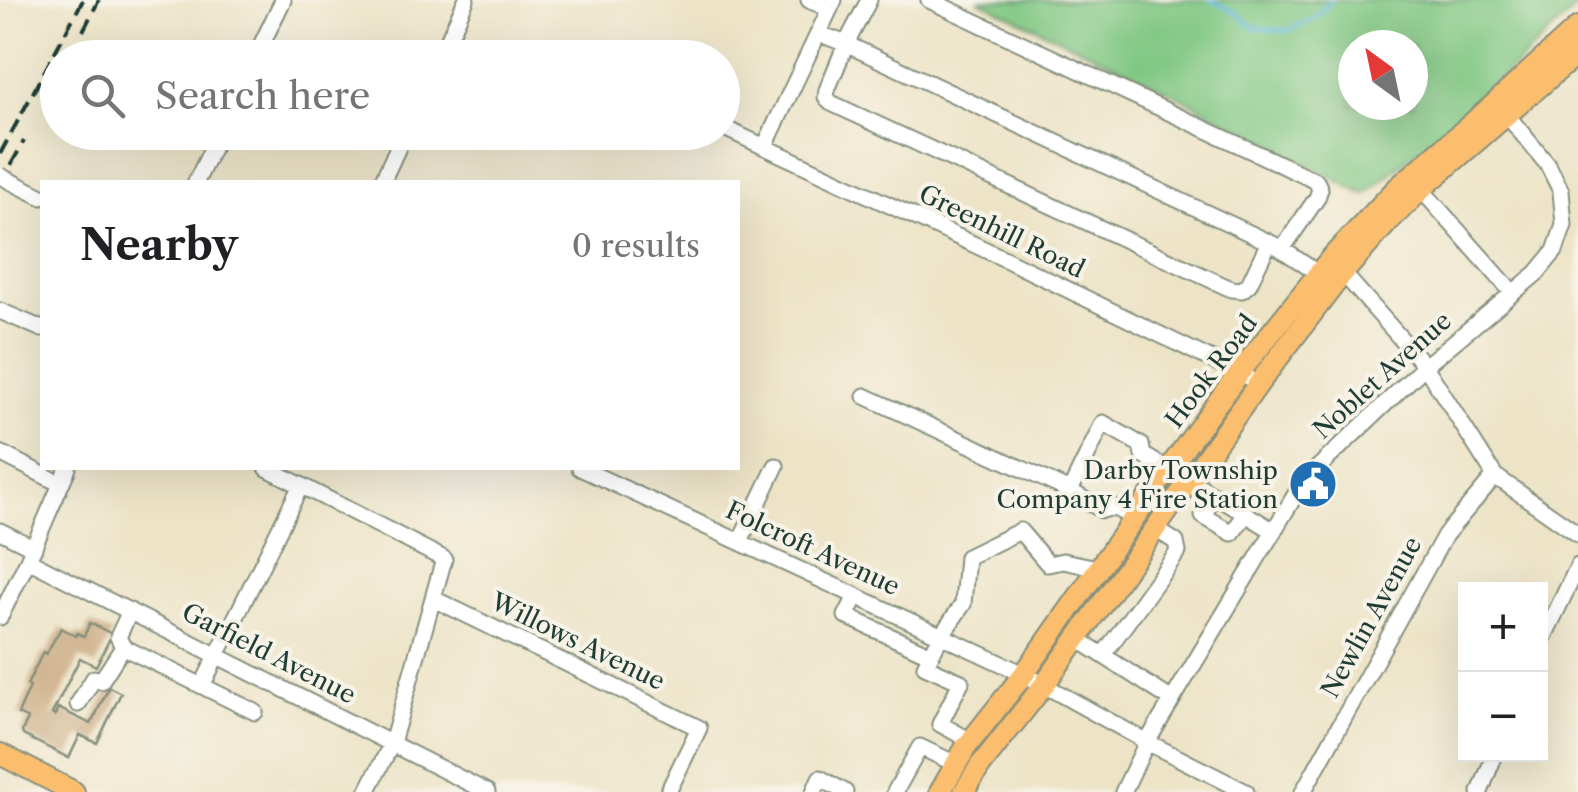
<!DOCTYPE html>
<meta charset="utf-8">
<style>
body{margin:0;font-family:"Libre Caslon Text",serif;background:#f2f2f2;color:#202124}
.controls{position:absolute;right:30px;bottom:30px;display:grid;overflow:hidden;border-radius:0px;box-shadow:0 10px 40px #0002}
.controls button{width:90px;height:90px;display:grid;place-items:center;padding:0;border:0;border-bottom:2px solid #e0e0e0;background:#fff;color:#202124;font:50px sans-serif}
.compass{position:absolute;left:1338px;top:30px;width:90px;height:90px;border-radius:50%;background:#fff;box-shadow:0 10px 40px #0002;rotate:327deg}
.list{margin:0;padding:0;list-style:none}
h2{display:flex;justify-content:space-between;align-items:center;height:130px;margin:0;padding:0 40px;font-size:42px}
h2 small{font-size:32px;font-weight:400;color:#757577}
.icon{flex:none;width:55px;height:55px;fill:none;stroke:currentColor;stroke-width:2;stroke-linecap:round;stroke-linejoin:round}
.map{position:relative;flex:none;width:1578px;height:792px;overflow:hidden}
.search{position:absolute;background:#fff;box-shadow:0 10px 40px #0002;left:40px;top:40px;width:700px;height:110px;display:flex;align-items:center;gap:25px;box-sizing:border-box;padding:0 35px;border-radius:55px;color:#757577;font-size:38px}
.panel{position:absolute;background:#fff;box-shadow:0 10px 40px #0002;left:40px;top:180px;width:700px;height:290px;border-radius:0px}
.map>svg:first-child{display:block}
</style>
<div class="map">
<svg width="1578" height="792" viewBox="0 0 1578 792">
<rect width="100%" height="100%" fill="#f7f3e8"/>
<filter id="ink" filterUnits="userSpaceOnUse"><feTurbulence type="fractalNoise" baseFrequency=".01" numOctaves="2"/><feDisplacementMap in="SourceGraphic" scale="20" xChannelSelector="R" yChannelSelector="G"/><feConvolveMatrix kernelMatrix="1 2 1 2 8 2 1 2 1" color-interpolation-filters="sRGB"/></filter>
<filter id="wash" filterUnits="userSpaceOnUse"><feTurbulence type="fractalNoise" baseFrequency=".0048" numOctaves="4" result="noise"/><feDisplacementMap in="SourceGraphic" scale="40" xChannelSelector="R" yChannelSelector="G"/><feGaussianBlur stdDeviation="2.25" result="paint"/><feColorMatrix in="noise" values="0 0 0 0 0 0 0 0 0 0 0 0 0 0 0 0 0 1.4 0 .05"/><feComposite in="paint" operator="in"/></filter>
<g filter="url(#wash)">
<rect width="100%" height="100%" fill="#ede4c7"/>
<path fill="#80c783" stroke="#50825c" stroke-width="2.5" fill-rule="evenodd" d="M978 0H1578V6L1488 92 1365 195 1165 89ZM1413 45V105H1353V45Z"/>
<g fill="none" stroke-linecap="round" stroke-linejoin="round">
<path stroke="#64bbe1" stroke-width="4" d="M1211 0 1238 14 1246 22 1257 28 1287 31 1313 18 1332 0"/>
</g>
<g id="blocks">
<path fill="#c8a67a" d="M90 623 112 634 96 666 80 658 52 714 55 716 58 708 91 724 109 687 121 693 97 743 80 735 69 758 23 735 22 731 28 719 18 714 30 687 27 685 43 652 46 654 61 628 76 636 77 633 84 636Z"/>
</g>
</g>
<g filter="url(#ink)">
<use href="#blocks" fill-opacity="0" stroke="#86907e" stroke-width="2.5"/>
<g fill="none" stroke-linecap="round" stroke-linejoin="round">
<g stroke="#86907e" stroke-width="19">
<path id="minor" d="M809 0 830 9
M869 0 846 44 827 90 826 97 831 103 1231 289 1242 290 1249 284 1269 242
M929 0 1316 181 1320 189 1317 198 1282 249
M818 33 846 44 1277 246 1319 274
M255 58 283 0
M440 58 466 0
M722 127 1003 258 1247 377
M765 146 834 0
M10 181 42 197
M196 182 220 132
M382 182 405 132
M1421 189 1513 293
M1343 273 1425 366 1495 476 1578 534
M0 311 42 329
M865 396 1070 491
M0 453 61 484
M267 468 444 559 392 743 367 792
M580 468 1024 674 1147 742 1246 792
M1189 480 1274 531
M1215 495 1203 516 1232 533 1246 514
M1133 518 1113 507 1102 510 1070 491 1103 423 1141 445 1143 455 1168 470
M0 531 34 548
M740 541 776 466
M28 560 487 792
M856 596 846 616 931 655
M434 599 699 728 668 792
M0 617 28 560 68 468
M1076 638 1172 700
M1540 645 1578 566
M123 647 118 637 130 611
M1103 655 1178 552 1176 542 1154 528
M202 686 301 485
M78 704 94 678 101 681 123 647 255 712
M971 741 940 724 961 682 925 666 941 636 963 604 967 557 1020 531 1048 564 1063 561 1098 568
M814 792 820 778 845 792
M895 792 920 747 956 764
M1123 792 1147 742 1303 482 1425 366 1537 273 1555 251 1564 225 1561 191 1548 165 1506 114
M1303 792 1445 535 1495 476
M1480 792 1495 754"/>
</g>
<g stroke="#86907e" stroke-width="24">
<path id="major" d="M0 754 74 792
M940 792 966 747 1024 674 1168 470 1239 373 1331 258 1397 188 1493 105 1578 27
M964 792 980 766 1044 685 1259 383 1343 273 1388 222 1426 185 1578 53"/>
</g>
<use href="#minor" stroke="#fff" stroke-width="15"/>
<use href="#major" stroke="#fbbe6e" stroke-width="20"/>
<path stroke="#1f3d34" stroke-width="4" stroke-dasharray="15 8" stroke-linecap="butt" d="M83 31 99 0
M0 154 83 0
M0 185 24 141"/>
<g stroke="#86907e" stroke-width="19" stroke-linecap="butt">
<path id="minor-bridge" d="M0 176 10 181"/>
</g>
<use href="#minor-bridge" stroke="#fff" stroke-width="15"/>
</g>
</g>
<defs>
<g id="civic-disc" transform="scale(2.5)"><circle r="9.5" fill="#1f6fb2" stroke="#f7f3e8"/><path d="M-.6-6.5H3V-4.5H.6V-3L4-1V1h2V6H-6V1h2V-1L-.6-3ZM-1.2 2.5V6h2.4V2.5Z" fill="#fff"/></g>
</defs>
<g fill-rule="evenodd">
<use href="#civic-disc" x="1313" y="484"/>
</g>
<g text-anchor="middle" stroke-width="8" stroke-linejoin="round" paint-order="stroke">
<g font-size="25" fill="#1f3d34" stroke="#f7f3e8">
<text transform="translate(1002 231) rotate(26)" y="9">Greenhill Road</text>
<text transform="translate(1211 371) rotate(-53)" y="9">Hook Road</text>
<text transform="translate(1382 375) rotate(-42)" y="9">Noblet Avenue</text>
<text transform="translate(813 548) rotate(25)" y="9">Folcroft Avenue</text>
<text transform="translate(1371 617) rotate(-61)" y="9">Newlin Avenue</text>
<text transform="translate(578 641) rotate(26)" y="9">Willows Avenue</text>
<text transform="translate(269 653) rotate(27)" y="9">Garfield Avenue</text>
</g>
<g font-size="25" fill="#1f3d34" stroke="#f7f3e8" text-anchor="end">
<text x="1278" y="479">Darby Township<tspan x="1278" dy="29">Company 4 Fire Station</tspan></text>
</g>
</g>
</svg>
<div class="controls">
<button>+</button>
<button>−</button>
</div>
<svg class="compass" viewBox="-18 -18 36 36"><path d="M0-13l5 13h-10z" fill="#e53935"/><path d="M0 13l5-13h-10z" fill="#757577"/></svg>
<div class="search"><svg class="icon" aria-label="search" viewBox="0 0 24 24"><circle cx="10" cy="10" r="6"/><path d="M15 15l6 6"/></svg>Search here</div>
<section class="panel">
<h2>Nearby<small>0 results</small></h2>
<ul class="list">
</ul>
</section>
</div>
